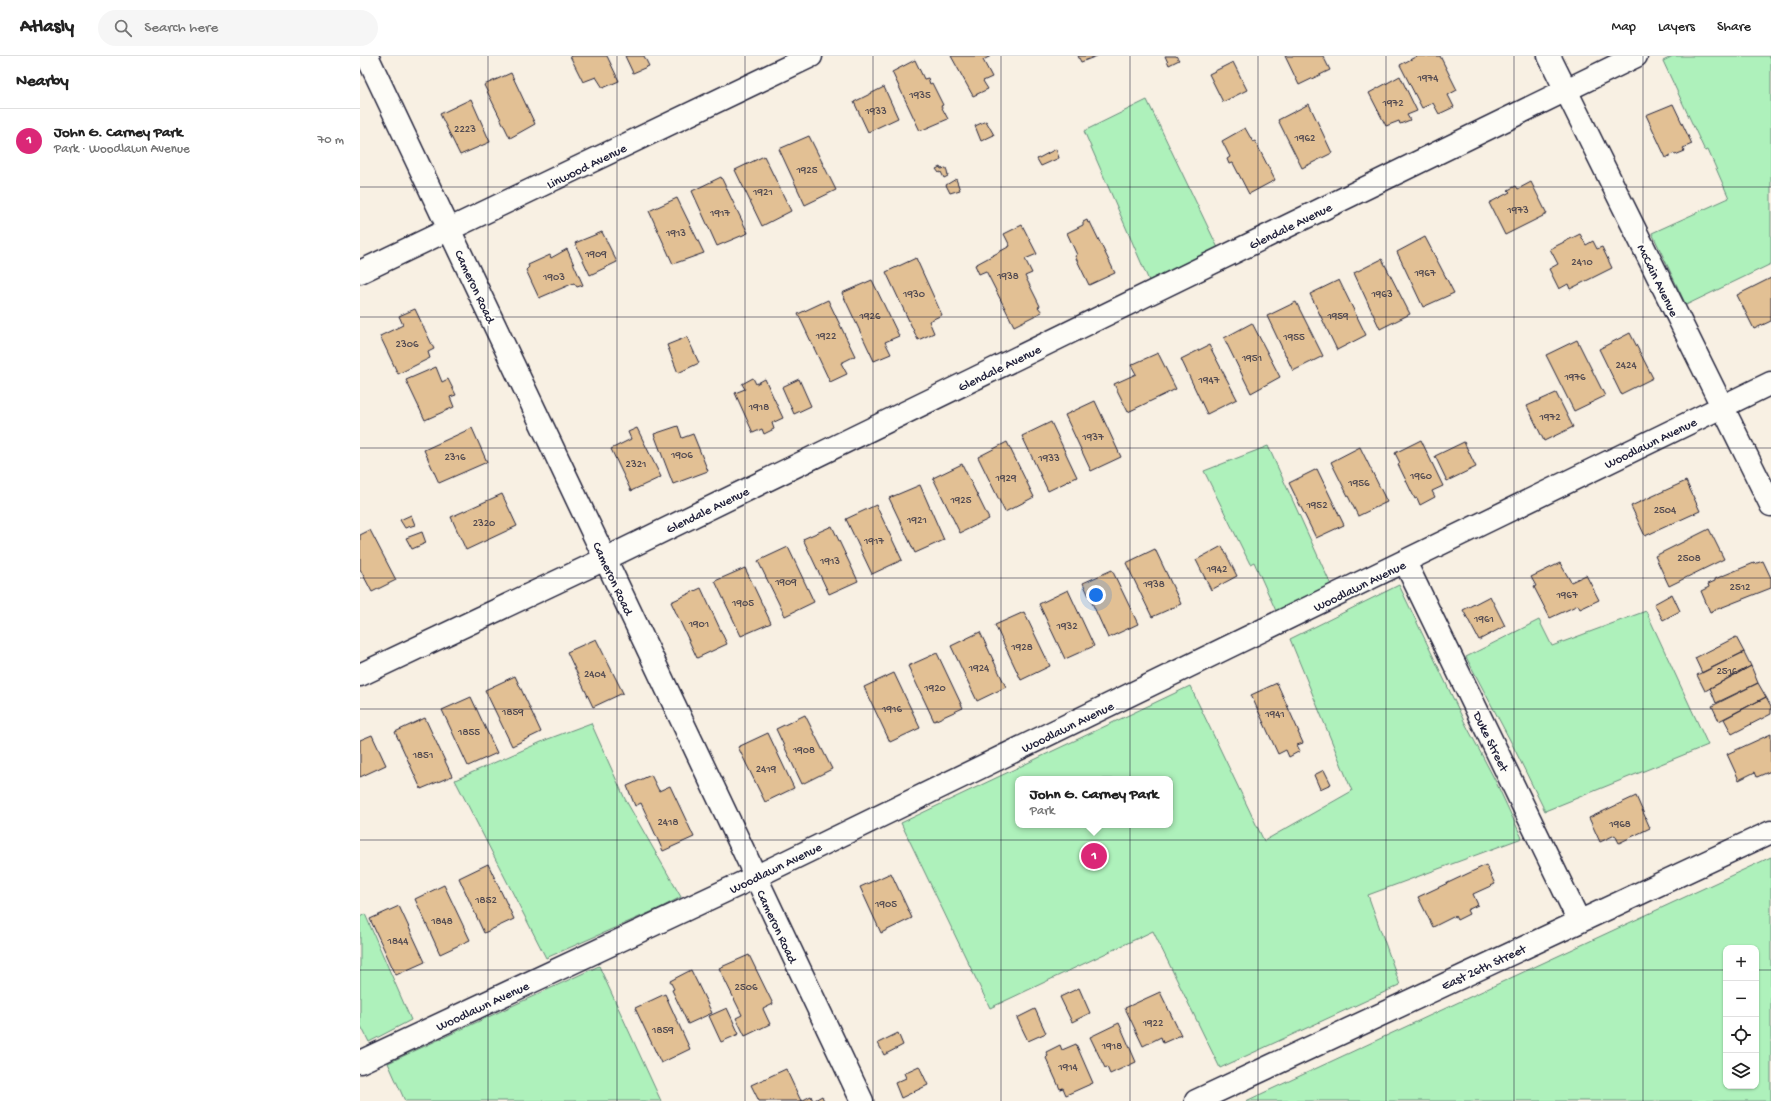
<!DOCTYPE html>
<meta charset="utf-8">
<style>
body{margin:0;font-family:"Gochi Hand",sans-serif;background:#f6f6f6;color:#222}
.controls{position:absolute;right:12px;bottom:12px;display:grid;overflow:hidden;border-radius:8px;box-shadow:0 1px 3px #0004}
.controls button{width:36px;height:36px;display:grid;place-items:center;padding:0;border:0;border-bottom:1px solid #e0e0e0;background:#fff;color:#222;font:20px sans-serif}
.you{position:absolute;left:736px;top:539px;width:14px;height:14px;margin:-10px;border:3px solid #fff;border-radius:50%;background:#1a73e8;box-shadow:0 0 0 6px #1a73e833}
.badge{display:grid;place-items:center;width:26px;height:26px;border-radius:50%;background:#db2777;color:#fff;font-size:13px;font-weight:700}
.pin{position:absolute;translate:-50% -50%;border:2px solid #fff;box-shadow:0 1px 4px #0006}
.popup{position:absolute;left:655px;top:720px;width:158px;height:52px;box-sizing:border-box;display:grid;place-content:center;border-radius:8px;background:#fff;filter:drop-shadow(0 1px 3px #0005);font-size:13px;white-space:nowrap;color:#767676}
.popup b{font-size:15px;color:#222}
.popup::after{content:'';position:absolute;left:50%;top:100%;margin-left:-8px;border:8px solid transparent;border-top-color:#fff}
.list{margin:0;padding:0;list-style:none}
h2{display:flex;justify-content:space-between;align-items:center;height:52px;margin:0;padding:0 16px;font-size:17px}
h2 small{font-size:13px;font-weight:400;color:#767676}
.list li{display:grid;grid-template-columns:26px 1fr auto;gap:12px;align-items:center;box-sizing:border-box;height:64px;padding:0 16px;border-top:1px solid #e0e0e0}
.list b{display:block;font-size:15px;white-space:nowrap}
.list p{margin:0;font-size:13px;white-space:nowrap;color:#767676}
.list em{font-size:13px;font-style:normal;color:#767676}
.icon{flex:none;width:22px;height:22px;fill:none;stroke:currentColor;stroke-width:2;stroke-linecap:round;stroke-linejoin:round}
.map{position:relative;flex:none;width:1411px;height:1045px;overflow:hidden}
header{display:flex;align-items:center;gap:24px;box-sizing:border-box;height:56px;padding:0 20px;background:#fff;border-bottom:1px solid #e0e0e0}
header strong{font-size:19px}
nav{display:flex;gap:22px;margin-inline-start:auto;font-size:14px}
.search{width:280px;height:36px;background:#f6f6f6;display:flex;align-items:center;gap:10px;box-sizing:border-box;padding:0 14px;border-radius:22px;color:#767676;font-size:15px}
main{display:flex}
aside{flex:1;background:#fff}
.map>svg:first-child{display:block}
</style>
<header>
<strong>Atlasly</strong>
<div class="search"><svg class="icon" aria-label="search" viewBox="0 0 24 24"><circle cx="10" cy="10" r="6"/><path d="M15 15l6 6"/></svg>Search here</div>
<nav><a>Map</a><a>Layers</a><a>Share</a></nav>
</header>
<main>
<aside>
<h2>Nearby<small></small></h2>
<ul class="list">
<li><span class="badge">1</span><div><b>John G. Carney Park</b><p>Park · Woodlawn Avenue</p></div><em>70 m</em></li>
</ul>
</aside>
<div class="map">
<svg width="1411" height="1045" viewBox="0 0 1411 1045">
<rect width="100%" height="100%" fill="#f8f0e3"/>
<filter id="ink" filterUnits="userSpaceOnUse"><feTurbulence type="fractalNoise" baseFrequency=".025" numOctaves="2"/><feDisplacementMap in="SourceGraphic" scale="8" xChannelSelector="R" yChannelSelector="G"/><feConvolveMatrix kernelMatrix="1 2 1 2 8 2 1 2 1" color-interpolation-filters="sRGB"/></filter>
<g filter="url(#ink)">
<path fill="#aef1bb" stroke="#688a7b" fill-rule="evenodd" d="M1313 0H1409L1411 4V208L1326 249 1292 177 1369 142 1348 94 1345 95 1303 5Z
M787 44 858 192 790 227 724 75Z
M908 390 971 529 916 555 894 506 890 508 844 415Z
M1039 529 1104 665 1135 724 1162 782 1008 839 1040 929 860 1012 793 875 630 952 541 767 830 630 904 785 992 735 930 583ZM658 723H810V769H658Z
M1286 555 1348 689 1185 755 1151 686 1106 601 1179 564 1192 590Z
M231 667 265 743 321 841 300 852 186 902 95 724 188 683Z
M1411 801V1045H886ZM1366 892H1396V1030H1366Z
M5 858 51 964 9 986 0 968V861Z
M239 910 301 1045H45L28 1007Z"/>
<path fill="#e2c094" stroke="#22223b" d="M210 0H247L259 25 243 32 236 21 223 26Z
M265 0H284L289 10 273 17Z
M591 0H631L623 4 632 21 623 25 628 33 613 40Z
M718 0H737L721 6Z
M805 0H816L819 4 809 9Z
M925 0H963L970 14 939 29Z
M1057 0H1080L1097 34 1088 39 1094 51 1079 58 1073 47 1062 52 1040 9Z
M555 4 564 23 568 22 570 28 572 27 583 49 581 50 588 63 560 75 532 16Z
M873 6 887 34 863 46 849 18Z
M151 17 175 68 150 82 124 29Z
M1040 20 1057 55 1047 59 1050 64 1040 68 1039 65 1026 70 1009 37Z
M524 31 538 62 508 76 494 46Z
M111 43 130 86 100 99 80 58Z
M949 48 972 97 942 112 918 64Z
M1313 48 1332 88 1323 92 1325 95 1315 99 1314 97 1306 102 1286 59Z
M626 65 634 79 621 85 615 70Z
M885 72 893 86 895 85 915 124 889 138 873 107 869 108 867 103 870 101 862 85Z
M449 80 476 134 445 149 419 93Z
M696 93 699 102 681 110 677 103Z
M404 100 431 155 402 170 375 114Z
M580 111 581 113 586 112 588 120 584 122 581 116 579 117 576 113Z
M361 121 388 177 357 190 332 135Z
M596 123 600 134 590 137 586 129Z
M1171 126 1187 158 1145 179 1129 147 1150 136 1148 134 1156 130 1158 133Z
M317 142 344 197 313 208 289 155Z
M727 164 728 167 730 166 755 217 729 229 715 200 717 199 707 177 723 169V166Z
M662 169 677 198 665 203 672 217 665 220 680 250 678 251 682 256 654 270 626 215 619 218 615 209 650 190 644 178Z
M242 176 257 206 230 219 215 187Z
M1220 178 1226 189 1233 185 1237 193 1242 191 1252 212 1210 233 1208 228 1199 233 1189 213 1198 208 1190 193Z
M1065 181 1094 237 1063 251 1037 196Z
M207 193 223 229 217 231 214 227 179 242 166 214 169 211 168 209 190 199 191 202Z
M556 202 582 259 569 265 574 277 558 284 526 216Z
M1022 203 1050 258 1020 273 994 217Z
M1411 222V265L1394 273 1377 239Z
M512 224 539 280 525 286 531 298 514 305 482 237Z
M979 224 1006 279 977 294 950 238Z
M468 244 495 300 481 307 487 318 470 326 438 258Z
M936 246 963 300 933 315 907 260Z
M55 253 74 293 68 296 70 302 38 318 20 280 43 269 39 260Z
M892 267 920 321 891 337 864 282Z
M1270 277 1293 322 1261 338 1239 293Z
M327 281 339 307 318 317 307 289Z
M1217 284 1245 340 1214 355 1186 299Z
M849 289 877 343 847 358 821 303Z
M798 297 816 333 768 356 754 328 776 318 771 309Z
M76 311 82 326 88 323 96 339 90 341 94 351 65 364 46 324Z
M393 322 396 328 405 323 423 362 412 367 414 373 404 378 402 373 393 377 375 337 385 333 382 328Z
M439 323 451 350 434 358 422 331Z
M1196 337 1213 371 1184 385 1167 350Z
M735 345 761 401 731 415 705 359Z
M691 366 717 421 688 435 662 380Z
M318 370 322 382 333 378 348 415 313 428 294 378Z
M112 372 127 406 79 427 64 394Z
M277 372 301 421 271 435 251 393 271 383 268 376Z
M1061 384 1083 430 1072 435 1075 441 1060 449 1057 442 1055 443 1038 408 1040 407 1035 397Z
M647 386 674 441 645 456 618 401Z
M1104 386 1116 411 1087 425 1075 400Z
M1000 391 1027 446 998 460 971 406Z
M602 408 629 463 600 477 573 422Z
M957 413 984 469 956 482 929 427Z
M1326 425 1340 455 1285 480 1271 450Z
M560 429 584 484 555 497 529 442Z
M142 438 157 470 106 494 91 461Z
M516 449 542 504 512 518 486 463Z
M51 459 55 469 45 472 40 464Z
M472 470 498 525 469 538 443 483Z
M1349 473 1364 503 1309 530 1295 500Z
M10 474 36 524 12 536 0 513V479Z
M62 476 66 487 52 493 46 482Z
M862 490 877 520 851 534 836 504Z
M428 491 454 546 425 560 398 505Z
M795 493 821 548 792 561 766 507Z
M1403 505 1411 522V532L1350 556 1341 535 1349 531 1348 528 1355 525V523L1394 507V508Z
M1200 507 1211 526 1226 519 1239 544 1220 553 1218 549 1190 562 1174 531 1176 530 1171 521Z
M385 512 411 567 381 580 355 525Z
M752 514 778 568 748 582 723 527Z
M341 532 367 588 337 602 311 546Z
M708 534 734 590 705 603 679 548Z
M1312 538 1320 555 1303 564 1294 548Z
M1130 540 1145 570 1119 584 1103 554Z
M664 556 690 610 661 624 635 569Z
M620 576 646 631 617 645 591 590Z
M1376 581 1384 596 1342 617 1335 602Z
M236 583 263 637 233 651 207 596Z
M1384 596 1391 610 1345 635 1337 619Z
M577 597 603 652 574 665 548 610Z
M1391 610 1398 627 1356 647 1350 632Z
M534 617 560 672 530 686 504 631Z
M155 620 181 676 152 690 125 634Z
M917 627 939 676H938L943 687 937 689 940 695 929 701 926 694 918 698 891 639Z
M1398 627 1406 641 1359 665 1352 650Z
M111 641 137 697 108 710 82 654Z
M1406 641 1411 650V658L1372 678 1364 663Z
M445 659 472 713 442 728 416 673Z
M65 662 92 720 61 733 35 676Z
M408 677 434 732 405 746 378 691Z
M1411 678V715L1397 721 1395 716 1379 724 1367 698Z
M12 679 26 709 0 721V684Z
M964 714 971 728 960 733 954 719Z
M291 719 299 735 310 730 334 781 303 795 281 747 275 750 267 730Z
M1276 740 1290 772 1259 787 1255 779 1240 786 1229 762Z
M128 808 154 863 124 877 99 822Z
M1126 809 1135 828 1113 838 1118 849 1107 854 1109 858 1097 864 1095 860 1073 871 1058 841Z
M531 817 552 862 521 877 500 831Z
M84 829 110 884 80 898 55 843Z
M39 850 65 906 36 919 10 863Z
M389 899 413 948 403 953 410 968 385 980 376 962 382 959 359 912Z
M331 914 352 957 328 968 312 934 314 933 310 925Z
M719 932 730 957 712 966 700 941Z
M800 936 821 979 803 987 801 981 783 990 765 952Z
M305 938 330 993 301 1007 275 952Z
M367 952 379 978 361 986 349 960Z
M675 953 686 977 668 985 657 962Z
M759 967 776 1006 750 1018 747 1011 745 1012 730 981Z
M538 977 543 989 524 999 518 987Z
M716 988 733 1027 706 1039 703 1032 700 1033 686 1002 688 1000 686 996 700 989 702 994Z
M559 1010 568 1029 541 1042 535 1027 546 1022 544 1017Z
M426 1013 441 1045 451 1040 453 1045 462 1040 464 1045H399L391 1029Z"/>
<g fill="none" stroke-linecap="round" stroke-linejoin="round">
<g stroke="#22223b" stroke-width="25">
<path id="minor" d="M7 0 502 1045
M1189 0 1411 449
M0 216 451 0
M1045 506 1219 865
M0 619 245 503 1276 0
M0 1006 395 821 1411 327
M836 1045 1411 776"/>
</g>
<use href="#minor" stroke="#fdfcf7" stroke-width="22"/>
</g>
</g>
<path fill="none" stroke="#22223b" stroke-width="1" stroke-opacity="0.55" d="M128 0V1045M257 0V1045M385 0V1045M513 0V1045M641 0V1045M770 0V1045M898 0V1045M1026 0V1045M1154 0V1045M1283 0V1045M0 131H1411M0 261H1411M0 392H1411M0 522H1411M0 653H1411M0 784H1411M0 914H1366M1396 914H1411"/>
<g text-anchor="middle" stroke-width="4" stroke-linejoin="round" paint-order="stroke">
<g font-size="11" fill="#524a51">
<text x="1068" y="25">1974</text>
<text x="560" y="42">1935</text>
<text x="1033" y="50">1972</text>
<text x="516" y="58">1933</text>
<text x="105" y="76">2223</text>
<text x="945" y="85">1962</text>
<text x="447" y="117">1925</text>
<text x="403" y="139">1921</text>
<text x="1158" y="157">1973</text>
<text x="360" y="160">1917</text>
<text x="316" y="180">1913</text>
<text x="236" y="201">1909</text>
<text x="1222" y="209">2410</text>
<text x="1065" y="220">1967</text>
<text x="648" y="223">1938</text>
<text x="194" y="224">1903</text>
<text x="554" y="241">1930</text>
<text x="1022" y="241">1963</text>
<text x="510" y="263">1926</text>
<text x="978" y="263">1959</text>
<text x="466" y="283">1922</text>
<text x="934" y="284">1955</text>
<text x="47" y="291">2306</text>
<text x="892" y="305">1951</text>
<text x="1266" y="312">2424</text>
<text x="1215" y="324">1976</text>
<text x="849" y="327">1947</text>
<text x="399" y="354">1918</text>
<text x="1190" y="364">1972</text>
<text x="733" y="384">1937</text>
<text x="322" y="402">1906</text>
<text x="95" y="404">2316</text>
<text x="689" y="405">1933</text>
<text x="276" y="411">2321</text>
<text x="1061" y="423">1960</text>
<text x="646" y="425">1929</text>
<text x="999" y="430">1956</text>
<text x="601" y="447">1925</text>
<text x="957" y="452">1952</text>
<text x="1305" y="457">2504</text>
<text x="557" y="467">1921</text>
<text x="124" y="470">2320</text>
<text x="514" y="488">1917</text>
<text x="1329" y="505">2508</text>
<text x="470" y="508">1913</text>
<text x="857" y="516">1942</text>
<text x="426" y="529">1909</text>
<text x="794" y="531">1938</text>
<text x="1380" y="534">2512</text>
<text x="1207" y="542">1967</text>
<text x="383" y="550">1905</text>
<text x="1124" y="566">1961</text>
<text x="339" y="571">1901</text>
<text x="707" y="573">1932</text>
<text x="662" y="594">1928</text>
<text x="619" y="615">1924</text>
<text x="1367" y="618">2516</text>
<text x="235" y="621">2404</text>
<text x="575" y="635">1920</text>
<text x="532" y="656">1916</text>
<text x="153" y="659">1859</text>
<text x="915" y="661">1941</text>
<text x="109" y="679">1855</text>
<text x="444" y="697">1908</text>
<text x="63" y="702">1851</text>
<text x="406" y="716">2419</text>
<text x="308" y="769">2418</text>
<text x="1260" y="771">1968</text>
<text x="126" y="847">1852</text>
<text x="526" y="851">1905</text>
<text x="82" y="868">1848</text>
<text x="38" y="888">1844</text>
<text x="386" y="934">2506</text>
<text x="793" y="970">1922</text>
<text x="303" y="977">1859</text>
<text x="752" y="993">1918</text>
<text x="708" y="1014">1914</text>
</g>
<g font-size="13" fill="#22223b" stroke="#fdfcf7">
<text transform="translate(226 109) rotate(-26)" y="5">Linwood Avenue</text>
<text transform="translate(930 169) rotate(-26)" y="5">Glendale Avenue</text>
<text transform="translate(1299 224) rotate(64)" y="5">McCain Avenue</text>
<text transform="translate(116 230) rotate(65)" y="5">Cameron Road</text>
<text transform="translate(639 311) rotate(-26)" y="5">Glendale Avenue</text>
<text transform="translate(1290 386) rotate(-26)" y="5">Woodlawn Avenue</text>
<text transform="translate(347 453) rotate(-26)" y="5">Glendale Avenue</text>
<text transform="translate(254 522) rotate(65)" y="5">Cameron Road</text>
<text transform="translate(999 529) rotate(-26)" y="5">Woodlawn Avenue</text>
<text transform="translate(707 670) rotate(-26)" y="5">Woodlawn Avenue</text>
<text transform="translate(1132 685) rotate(64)" y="5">Duke Street</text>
<text transform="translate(415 811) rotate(-26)" y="5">Woodlawn Avenue</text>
<text transform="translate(418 870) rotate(65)" y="5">Cameron Road</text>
<text transform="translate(1123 910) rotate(-25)" y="5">East 26th Street</text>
<text transform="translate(122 949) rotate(-25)" y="5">Woodlawn Avenue</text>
</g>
</g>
</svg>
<div class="controls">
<button>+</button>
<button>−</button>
<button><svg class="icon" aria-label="locate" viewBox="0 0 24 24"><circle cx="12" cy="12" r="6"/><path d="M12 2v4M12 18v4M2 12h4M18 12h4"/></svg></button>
<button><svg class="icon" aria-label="layers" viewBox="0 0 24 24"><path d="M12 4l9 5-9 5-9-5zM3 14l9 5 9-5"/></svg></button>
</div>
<div class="you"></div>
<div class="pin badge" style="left:734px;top:800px">1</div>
<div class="popup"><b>John G. Carney Park</b>Park</div>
</div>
</main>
